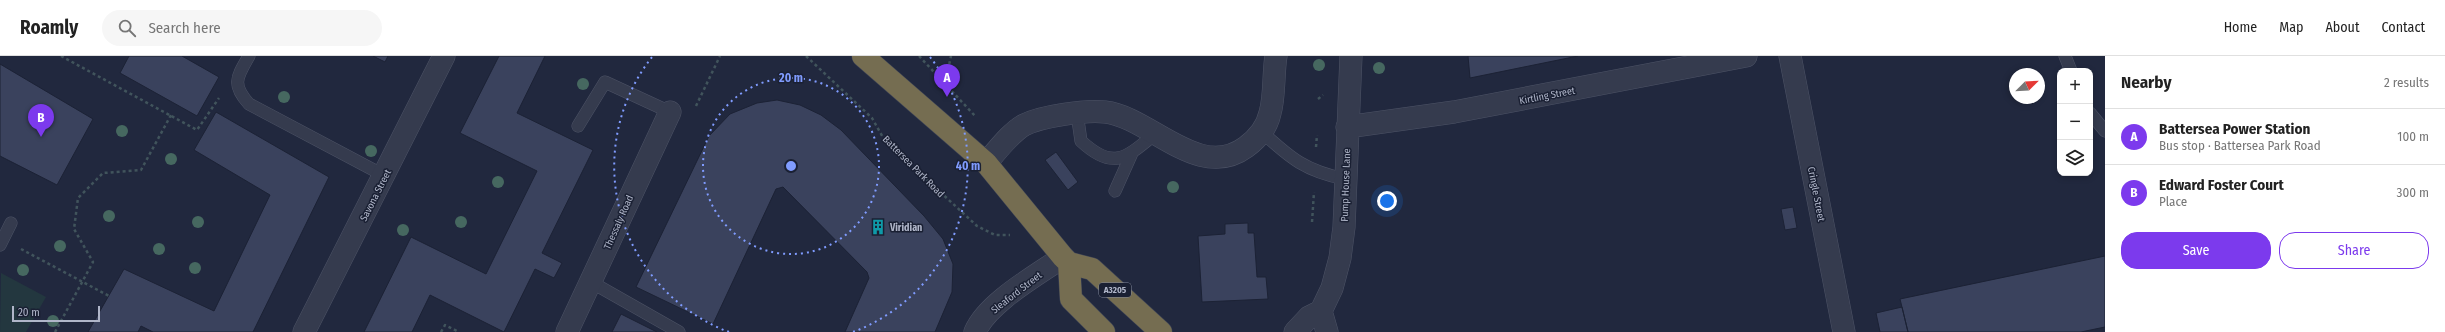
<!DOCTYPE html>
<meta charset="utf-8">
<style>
body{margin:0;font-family:"Fira Sans Condensed",sans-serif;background:#f6f6f6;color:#222}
.controls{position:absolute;right:12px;top:12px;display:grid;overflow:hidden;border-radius:8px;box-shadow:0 2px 6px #0003}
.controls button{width:36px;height:36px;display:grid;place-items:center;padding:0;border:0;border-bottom:1px solid #e0e0e0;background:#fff;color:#222;font:20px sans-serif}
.compass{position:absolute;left:2009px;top:12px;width:36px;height:36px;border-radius:50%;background:#fff;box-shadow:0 2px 6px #0003;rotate:66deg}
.scale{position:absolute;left:12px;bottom:10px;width:88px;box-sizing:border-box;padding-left:4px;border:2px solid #b0b6c9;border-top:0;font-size:11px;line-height:14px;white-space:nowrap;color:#b0b6c9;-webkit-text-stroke:3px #1a2033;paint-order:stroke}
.you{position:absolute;left:1387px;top:145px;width:14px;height:14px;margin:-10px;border:3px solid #fff;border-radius:50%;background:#1a73e8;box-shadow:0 0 0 6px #1a73e833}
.badge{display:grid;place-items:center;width:26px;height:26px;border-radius:50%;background:#7c3aed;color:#fff;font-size:13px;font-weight:700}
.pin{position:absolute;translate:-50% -33px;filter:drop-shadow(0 1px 2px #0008)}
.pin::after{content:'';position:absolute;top:21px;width:14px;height:12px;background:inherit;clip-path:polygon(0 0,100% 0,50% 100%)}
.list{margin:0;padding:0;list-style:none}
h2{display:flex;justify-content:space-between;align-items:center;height:52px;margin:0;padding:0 16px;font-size:17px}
h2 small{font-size:13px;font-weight:400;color:#767676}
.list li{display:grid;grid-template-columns:26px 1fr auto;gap:12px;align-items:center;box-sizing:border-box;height:56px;padding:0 16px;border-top:1px solid #e0e0e0}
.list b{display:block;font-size:15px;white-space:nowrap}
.list p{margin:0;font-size:13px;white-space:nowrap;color:#767676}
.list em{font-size:13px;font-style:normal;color:#767676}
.actions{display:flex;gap:8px;padding:12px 16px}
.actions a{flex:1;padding:9px 0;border:1px solid #7c3aed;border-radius:16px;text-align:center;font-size:14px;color:#7c3aed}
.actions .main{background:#7c3aed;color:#fff}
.icon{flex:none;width:22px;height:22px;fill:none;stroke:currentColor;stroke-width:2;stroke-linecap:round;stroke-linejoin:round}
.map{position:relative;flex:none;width:2105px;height:276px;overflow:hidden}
header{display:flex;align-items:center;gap:24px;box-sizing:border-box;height:56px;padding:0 20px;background:#fff;border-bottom:1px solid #e0e0e0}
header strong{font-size:19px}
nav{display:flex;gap:22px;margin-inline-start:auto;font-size:14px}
.search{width:280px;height:36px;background:#f6f6f6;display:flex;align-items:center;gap:10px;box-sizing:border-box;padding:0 14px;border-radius:22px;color:#767676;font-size:15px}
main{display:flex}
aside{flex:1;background:#fff}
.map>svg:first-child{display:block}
</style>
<header>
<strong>Roamly</strong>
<div class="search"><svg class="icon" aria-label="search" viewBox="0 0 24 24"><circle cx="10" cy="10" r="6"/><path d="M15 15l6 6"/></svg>Search here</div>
<nav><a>Home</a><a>Map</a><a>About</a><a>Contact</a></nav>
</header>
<main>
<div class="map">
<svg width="2105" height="276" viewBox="0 0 2105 276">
<rect width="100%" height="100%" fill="#21283e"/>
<path fill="#23373f" d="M1 217 46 241 26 276H0Z"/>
<path fill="#3a425d" stroke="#1c2235" d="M129 0H182L219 21 197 60 120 17Z
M373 0H388L385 6Z
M499 0H545L517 57 593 94 542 197 562 207 554 222 535 213 504 276 430 239 412 276H364L411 181 486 218 537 115 460 77Z
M1468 0H1578L1470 22Z
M0 8 93 63 57 129 0 100Z
M777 44 800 49 821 59 841 74 924 160 943 183 953 208 952 236 935 276H845L869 222 867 216 783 131 776 133 713 268 636 231 709 80 730 58 757 47Z
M216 56 329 121 253 276H153L141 270 138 276H88L124 213 214 255 270 139 194 94Z
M1056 96 1078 126 1068 134 1045 104Z
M1793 151 1797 172 1785 174 1781 153Z
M1248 167V177H1254L1257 221H1266L1268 243 1202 246 1198 180 1225 178V168Z
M2105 200V271L2081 276H1908L1900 243Z
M1902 251 1908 276H1880L1876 257Z
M621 258 657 276H612Z"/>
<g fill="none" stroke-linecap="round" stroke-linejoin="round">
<g stroke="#4d5366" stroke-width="13">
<path id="lane" d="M249 0C237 21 231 28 249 48L385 120
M2065 0 2071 15
M1077 57 1081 85C1113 115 1126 102 1155 78
M2090 57 2105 75
M578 70 605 26 670 56
M1262 76C1291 103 1306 115 1345 123
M1115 135 1132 97
M0 189 11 167
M591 226 679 276"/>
</g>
<g stroke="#4d5366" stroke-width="23">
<path id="street" d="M1790 0 1844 276
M1347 71 1454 56 1746 0
M986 107C997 95 1010 77 1024 69 1042 60 1085 54 1105 56 1150 61 1199 126 1246 91 1257 83 1267 71 1270 57 1275 40 1273 18 1276 0
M1321 255 1327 276
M304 276 444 0
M567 276 670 56
M975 276C987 247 1037 219 1063 201
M1295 276 1309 261 1321 255 1332 232 1340 202 1344 171 1351 0"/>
</g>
<g stroke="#3d4356" stroke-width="23">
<path id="highway" d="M863 0 986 107 1063 201 1069 207 1092 213 1161 276
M1069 207 1071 243 1104 276"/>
</g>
<path stroke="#41545c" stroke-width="2.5" stroke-dasharray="3 3" stroke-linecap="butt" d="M61 0 197 74 219 42
M806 0 872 62 885 85 977 170 995 179H1010
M919 0 976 61
M948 14 951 0
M1318 43 1323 39
M696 50 720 0
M1316 91 1317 79
M1312 166 1314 136
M21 193 109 240
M55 276 93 206 74 173 78 142 103 117 141 114 171 59
M441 276 445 269 459 276"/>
<use href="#lane" stroke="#353b4e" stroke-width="12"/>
<use href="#street" stroke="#353b4e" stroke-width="22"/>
<use href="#highway" stroke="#756d51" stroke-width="22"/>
</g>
<g fill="#466860">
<circle cx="1319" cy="9" r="6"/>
<circle cx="1379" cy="12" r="6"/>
<circle cx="583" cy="28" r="6"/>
<circle cx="284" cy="41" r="6"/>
<circle cx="122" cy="75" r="6"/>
<circle cx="371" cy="95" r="6"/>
<circle cx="171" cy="103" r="6"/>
<circle cx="498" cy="126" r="6"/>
<circle cx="1173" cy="131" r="6"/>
<circle cx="109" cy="160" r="6"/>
<circle cx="198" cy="166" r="6"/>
<circle cx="461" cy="166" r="6"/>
<circle cx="403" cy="174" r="6"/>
<circle cx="60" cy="190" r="6"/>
<circle cx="159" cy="193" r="6"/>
<circle cx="195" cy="212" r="6"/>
<circle cx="23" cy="214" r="6"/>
<circle cx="53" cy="265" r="6"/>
</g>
<g fill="none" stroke="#809cff" stroke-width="2" stroke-dasharray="2 4">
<circle cx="791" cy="110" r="88"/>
<path d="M729 276A177 177 0 0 1 652 1M930 1A177 177 0 0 1 853 276"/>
</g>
<defs>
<g id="building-bare" transform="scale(1.2)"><path d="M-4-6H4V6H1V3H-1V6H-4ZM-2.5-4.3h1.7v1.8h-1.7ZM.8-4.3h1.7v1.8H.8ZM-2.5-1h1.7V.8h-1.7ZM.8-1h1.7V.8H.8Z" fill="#0f9aa8" stroke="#1a2033" stroke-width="2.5" paint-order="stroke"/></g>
</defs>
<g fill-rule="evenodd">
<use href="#building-bare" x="878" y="171"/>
</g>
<g text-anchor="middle" stroke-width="3" stroke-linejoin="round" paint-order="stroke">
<rect fill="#1a2033" stroke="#83899c" stroke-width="1" x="1099" y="227" width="32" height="14" rx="3"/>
<g font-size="9" font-weight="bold" fill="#b0b6c9">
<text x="1115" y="237">A3205</text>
</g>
<g font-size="10" fill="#b0b6c9" stroke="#1a2033">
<text transform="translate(1547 39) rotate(-11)" y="4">Kirtling Street</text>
<text transform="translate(914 110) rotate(45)" y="4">Battersea Park Road</text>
<text transform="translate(1345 129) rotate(-88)" y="4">Pump House Lane</text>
<text transform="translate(1817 138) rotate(79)" y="4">Cringle Street</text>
<text transform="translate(375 139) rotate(-63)" y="4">Savona Street</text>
<text transform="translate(618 166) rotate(-66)" y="4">Thessaly Road</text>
<text transform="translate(1016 236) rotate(-38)" y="4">Sleaford Street</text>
</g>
<g font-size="10" font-weight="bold" fill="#b0b6c9" stroke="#1a2033" text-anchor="start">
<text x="890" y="175">Viridian</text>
</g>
</g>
<circle cx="791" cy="110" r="6" fill="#809cff" stroke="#1a2033" stroke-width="2"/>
<g font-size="12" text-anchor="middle" font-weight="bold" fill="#809cff" stroke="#1a2033" stroke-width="3" stroke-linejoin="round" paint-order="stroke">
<text x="791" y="26">20 m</text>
<text x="968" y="114">40 m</text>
</g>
</svg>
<div class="controls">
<button>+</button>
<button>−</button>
<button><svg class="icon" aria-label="layers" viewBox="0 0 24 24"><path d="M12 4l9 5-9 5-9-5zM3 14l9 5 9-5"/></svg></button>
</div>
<svg class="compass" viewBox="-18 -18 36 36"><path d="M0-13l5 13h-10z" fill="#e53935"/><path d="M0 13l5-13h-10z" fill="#767676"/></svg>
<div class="scale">20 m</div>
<div class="you"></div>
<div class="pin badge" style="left:947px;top:41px">A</div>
<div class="pin badge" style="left:41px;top:81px">B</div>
</div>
<aside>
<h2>Nearby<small>2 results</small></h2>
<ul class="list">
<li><span class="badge">A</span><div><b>Battersea Power Station</b><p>Bus stop · Battersea Park Road</p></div><em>100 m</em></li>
<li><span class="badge">B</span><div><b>Edward Foster Court</b><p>Place</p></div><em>300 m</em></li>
</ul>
<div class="actions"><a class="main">Save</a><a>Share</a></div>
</aside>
</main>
